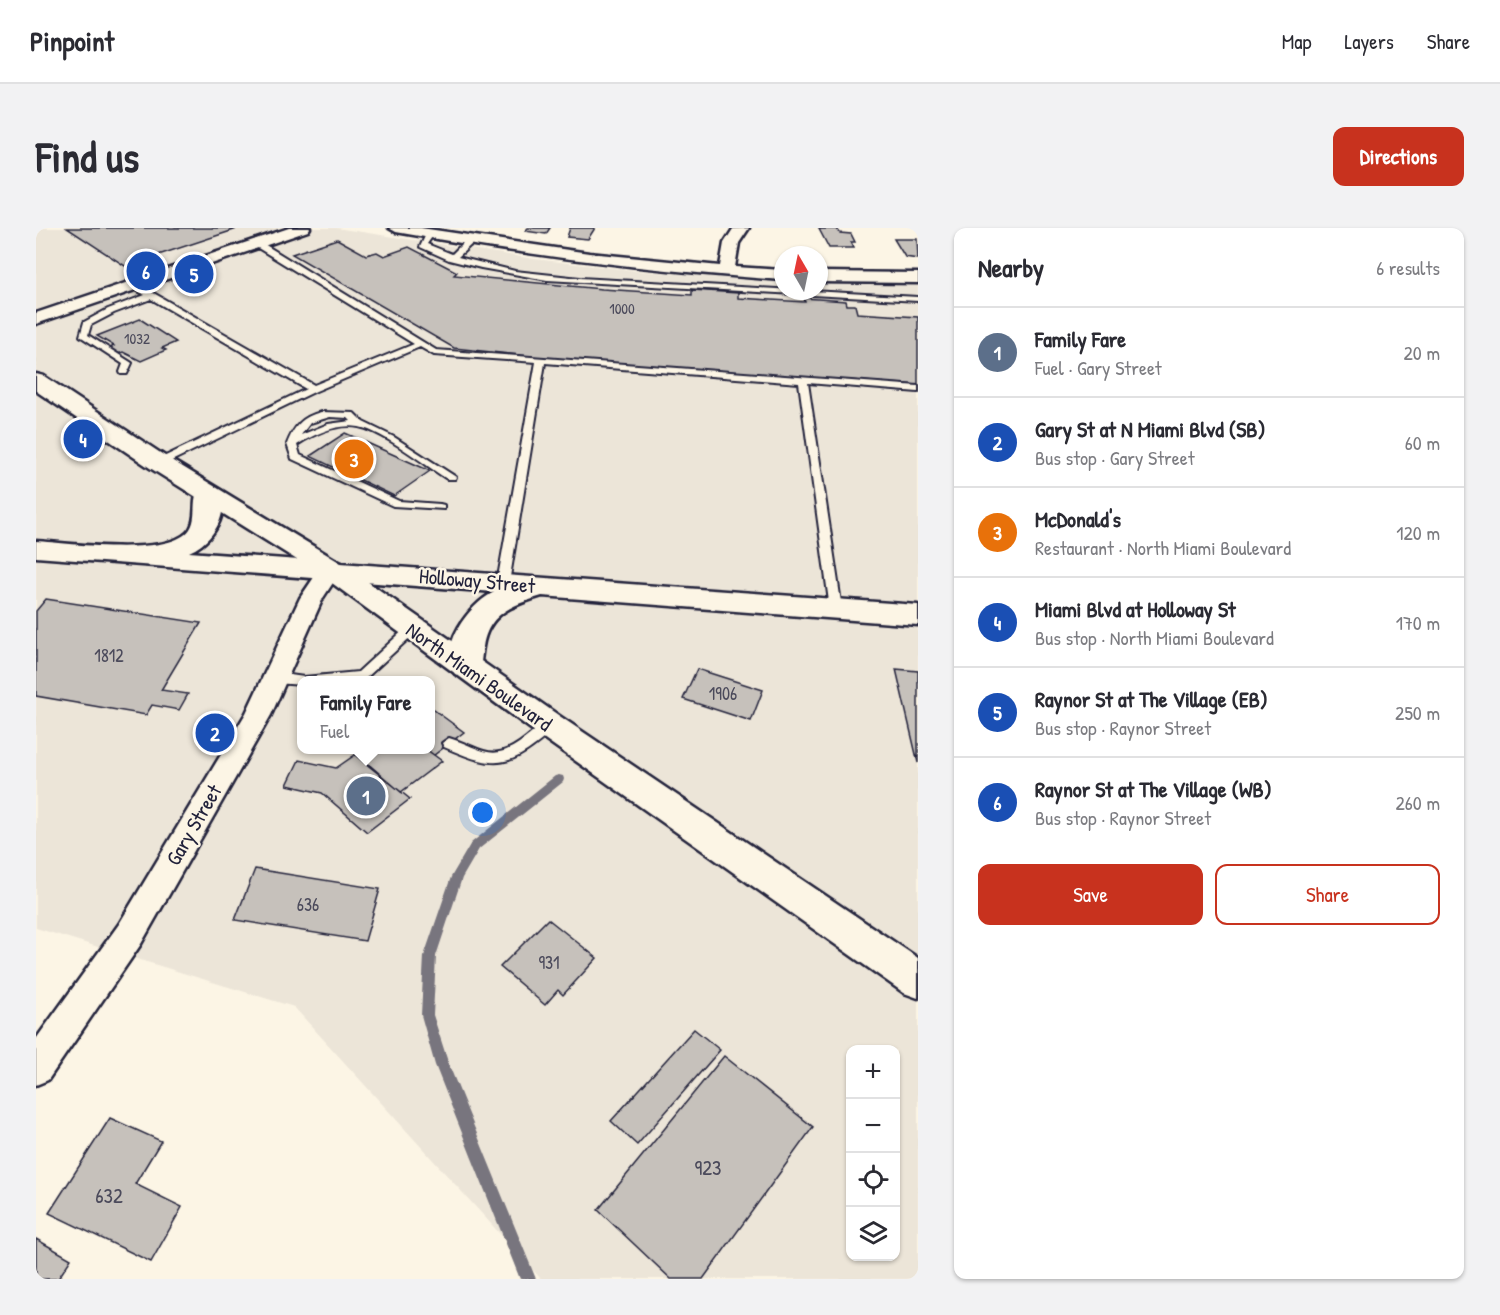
<!DOCTYPE html>
<meta charset="utf-8">
<style>
body{margin:0;font-family:"Patrick Hand",sans-serif;background:#f2f2f3;color:#2b2b33}
.controls{position:absolute;right:18px;bottom:18px;display:grid;overflow:hidden;border-radius:12px;box-shadow:0 2px 4px #0004}
.controls button{width:54px;height:54px;display:grid;place-items:center;padding:0;border:0;border-bottom:2px solid #e1e1e2;background:#fff;color:#2b2b33;font:30px sans-serif}
.compass{position:absolute;left:738px;top:18px;width:54px;height:54px;border-radius:50%;background:#fff;box-shadow:0 2px 4px #0004;rotate:351deg}
.you{position:absolute;left:447px;top:585px;width:21px;height:21px;margin:-15px;border:4px solid #fff;border-radius:50%;background:#1a73e8;box-shadow:0 0 0 9px #1a73e833}
.badge{display:grid;place-items:center;width:39px;height:39px;border-radius:50%;background:#c8321e;color:#fff;font-size:20px;font-weight:700}
.pin{position:absolute;translate:-50% -50%;border:3px solid #fff;box-shadow:0 2px 6px #0006}
.popup{position:absolute;left:261px;top:448px;width:138px;height:78px;box-sizing:border-box;display:grid;place-content:center;border-radius:12px;background:#fff;filter:drop-shadow(0 2px 4px #0005);font-size:20px;white-space:nowrap;color:#7c7c81}
.popup b{font-size:22px;color:#2b2b33}
.popup::after{content:'';position:absolute;left:50%;top:100%;margin-left:-12px;border:12px solid transparent;border-top-color:#fff}
.list{margin:0;padding:0;list-style:none}
h2{display:flex;justify-content:space-between;align-items:center;height:78px;margin:0;padding:0 24px;font-size:26px}
h2 small{font-size:20px;font-weight:400;color:#7c7c81}
.list li{display:grid;grid-template-columns:39px 1fr auto;gap:18px;align-items:center;box-sizing:border-box;height:90px;padding:0 24px;border-top:2px solid #e1e1e2}
.list b{display:block;font-size:22px;white-space:nowrap}
.list p{margin:0;font-size:20px;white-space:nowrap;color:#7c7c81}
.list em{font-size:20px;font-style:normal;color:#7c7c81}
.actions{display:flex;gap:12px;padding:18px 24px}
.actions a{flex:1;padding:14px 0;border:2px solid #c8321e;border-radius:12px;text-align:center;font-size:21px;color:#c8321e}
.actions .main{background:#c8321e;color:#fff}
.icon{flex:none;width:33px;height:33px;fill:none;stroke:currentColor;stroke-width:2;stroke-linecap:round;stroke-linejoin:round}
.map{position:relative;flex:none;width:882px;height:1051px;overflow:hidden;border-radius:12px}
header{display:flex;align-items:center;gap:36px;box-sizing:border-box;height:84px;padding:0 30px;background:#fff;border-bottom:2px solid #e1e1e2}
header strong{font-size:28px}
nav{display:flex;gap:33px;margin-inline-start:auto;font-size:21px}
.intro{display:flex;align-items:center;justify-content:space-between;box-sizing:border-box;height:144px;padding:0 36px}
h1{margin:0;font-size:42px}
.button{padding:15px 27px;border-radius:12px;background:#c8321e;color:#fff;font-size:21px;font-weight:700}
main{display:flex;gap:36px;padding:0 36px}
aside{flex:1;background:#fff;border-radius:12px;box-shadow:0 2px 4px #0004}
.map>svg:first-child{display:block}
</style>
<header>
<strong>Pinpoint</strong>
<nav><a>Map</a><a>Layers</a><a>Share</a></nav>
</header>
<div class="intro"><h1>Find us</h1><a class="button">Directions</a></div>
<main>
<div class="map">
<svg width="882" height="1051" viewBox="0 0 882 1051">
<rect width="100%" height="100%" fill="#fcf5e5"/>
<filter id="ink" filterUnits="userSpaceOnUse"><feTurbulence type="fractalNoise" baseFrequency=".0167" numOctaves="2"/><feDisplacementMap in="SourceGraphic" scale="12" xChannelSelector="R" yChannelSelector="G"/><feConvolveMatrix kernelMatrix="1 2 1 2 8 2 1 2 1" color-interpolation-filters="sRGB"/></filter>
<g filter="url(#ink)">
<path fill="#ece5d8" fill-rule="evenodd" d="M0 0H300L498 31 603 43 747 52V63H783V54L882 57V1051H505L258 779 0 700ZM266 452H394V522H266ZM814 822H860V1028H814Z"/>
<g fill="none" stroke-linecap="round" stroke-linejoin="round">
<path fill="#78757e" fill-rule="evenodd" d="M523 547 527 548 528 551 527 554 443 621 426 650 400 728 397 787 413 837 500 1051H484L399 837 385 787 388 728 415 649 435 615 519 548Z"/>
</g>
<path fill="#c6c1bb" stroke="#22223b" stroke-width="1.5" d="M31 0H191L198 2 89 38Z
M492 0H514L510 6 489 3Z
M534 0H559L552 11 531 9Z
M783 1H801L804 5 815 6 819 14H815L818 20H793Z
M301 11 330 27 341 24 348 28 373 19 421 44 418 47 566 61 656 67V62L702 65V70L769 74 768 70 810 73 811 77H819L821 85 882 89V157L549 134 418 120 256 26Z
M858 11H881L882 31 869 29Z
M104 91 140 114 126 120 130 122 105 133 87 124 82 126 72 121 78 118 61 108Z
M309 205 394 243 358 268 274 228Z
M10 371 165 395 125 462 152 466 143 482 116 477 110 487 0 468V383Z
M661 441 727 462 715 493 647 471Z
M860 441 882 443V535Z
M394 479 428 504 398 527 391 522H394Z
M316 522H391L406 533 365 564Z
M319 527 374 571 331 604 286 565 251 557 263 532 300 540Z
M219 641 344 661 329 713 199 692Z
M512 691 561 730 527 767 522 762 509 777 464 739Z
M658 801 684 822 601 917 575 893Z
M688 828 777 899 667 1051H635L562 982Z
M74 890 125 913 99 956 146 979 115 1034 13 985Z
M0 1011 35 1031 22 1051H0Z"/>
<g fill="none" stroke-linecap="round" stroke-linejoin="round">
<g stroke="#22223b" stroke-width="4">
<path id="lane" d="M391 4 398 6 391 16 416 26 431 11H437V15L422 29 479 43 544 50 882 69V73L511 52 445 40 413 32 384 19Z
M217 13H223L400 122 882 158V164L772 155 806 381 804 384H796L794 381 763 155 509 135 473 355 467 359 461 355 500 134 398 127 384 119 280 163 127 237H119V233L270 161 115 71 78 85 55 97 52 107 96 135 91 146H85L84 144 87 136 44 108 48 94 72 81 109 67 94 59V55H100L278 157 378 116 217 17Z
M285 184 318 185 327 194 358 209 420 249 419 251H411C389 237 348 204 323 199 302 195 278 206 261 217L264 227 363 273 404 276 408 277V281L357 278 256 231 251 216C258 198 266 189 285 184ZM294 189 312 190 315 193 292 196 265 207 274 195Z
M376 397 382 401 380 404 329 451 266 452V457L240 455 234 450 240 445 268 449 322 444 372 398Z
M514 493 521 498 519 501C473 540 463 543 408 519L406 515 413 510C449 521 456 537 491 509 498 504 505 496 514 493Z"/>
</g>
<g stroke="#22223b" stroke-width="5">
<path id="street" d="M253 0H274L272 3 0 96V85Z
M353 0H385L553 25 684 38 688 15 697 1 713 0 703 15 699 39 747 42V52C617 43 488 27 360 4Z
M783 44 882 45V55L783 54Z
M295 334 303 336 306 341 287 370 235 487 105 716 12 852 0 857V811L83 696 210 485 264 370 287 336Z"/>
</g>
<g stroke="#22223b" stroke-width="5">
<path id="secondary" d="M0 146 8 148 132 230 305 335 525 489 882 730V770L868 765 503 507 285 347 114 240 0 163Z"/>
</g>
<g stroke="#22223b" stroke-width="5">
<path id="primary" d="M172 258 181 261C197 284 175 316 153 324L882 377V397L506 368C477 377 452 385 447 419 445 429 446 437 441 446L430 449 419 446C402 417 433 377 458 364L0 329V313C32 315 135 330 154 301 162 289 155 272 163 261Z"/>
</g>
<use href="#lane" fill="#fcf5e5" fill-rule="evenodd"/>
<use href="#street" fill="#fcf5e5" fill-rule="evenodd"/>
<use href="#secondary" fill="#fcf5e5" fill-rule="evenodd"/>
<use href="#primary" fill="#fcf5e5" fill-rule="evenodd"/>
</g>
</g>
<g text-anchor="middle" stroke-width="5" stroke-linejoin="round" paint-order="stroke">
<g font-size="15" fill="#4b4a5b">
<text x="586" y="86">1000</text>
<text x="101" y="116">1032</text>
</g>
<g font-size="18" fill="#4b4a5b">
<text x="73" y="434">1812</text>
<text x="687" y="472">1906</text>
<text x="272" y="683">636</text>
<text x="513" y="741">931</text>
</g>
<g font-size="21" fill="#22223b" stroke="#fcf5e5">
<text transform="translate(441 353) rotate(5)" y="7">Holloway Street</text>
<text transform="translate(443 449) rotate(35)" y="7">North Miami Boulevard</text>
<text transform="translate(158 597) rotate(-60)" y="7">Gary Street</text>
</g>
<g font-size="21" fill="#4b4a5b">
<text x="672" y="947">923</text>
<text x="73" y="975">632</text>
</g>
</g>
</svg>
<div class="controls">
<button>+</button>
<button>−</button>
<button><svg class="icon" aria-label="locate" viewBox="0 0 24 24"><circle cx="12" cy="12" r="6"/><path d="M12 2v4M12 18v4M2 12h4M18 12h4"/></svg></button>
<button><svg class="icon" aria-label="layers" viewBox="0 0 24 24"><path d="M12 4l9 5-9 5-9-5zM3 14l9 5 9-5"/></svg></button>
</div>
<svg class="compass" viewBox="-18 -18 36 36"><path d="M0-13l5 13h-10z" fill="#e53935"/><path d="M0 13l5-13h-10z" fill="#7c7c81"/></svg>
<div class="you"></div>
<div class="pin badge" style="left:330px;top:568px;background:#5c6f8a">1</div>
<div class="popup"><b>Family Fare</b>Fuel</div>
<div class="pin badge" style="left:179px;top:505px;background:#1a4fb4">2</div>
<div class="pin badge" style="left:318px;top:231px;background:#e8710a">3</div>
<div class="pin badge" style="left:47px;top:211px;background:#1a4fb4">4</div>
<div class="pin badge" style="left:158px;top:46px;background:#1a4fb4">5</div>
<div class="pin badge" style="left:110px;top:43px;background:#1a4fb4">6</div>
</div>
<aside>
<h2>Nearby<small>6 results</small></h2>
<ul class="list">
<li><span class="badge" style="background:#5c6f8a">1</span><div><b>Family Fare</b><p>Fuel · Gary Street</p></div><em>20 m</em></li>
<li><span class="badge" style="background:#1a4fb4">2</span><div><b>Gary St at N Miami Blvd (SB)</b><p>Bus stop · Gary Street</p></div><em>60 m</em></li>
<li><span class="badge" style="background:#e8710a">3</span><div><b>McDonald's</b><p>Restaurant · North Miami Boulevard</p></div><em>120 m</em></li>
<li><span class="badge" style="background:#1a4fb4">4</span><div><b>Miami Blvd at Holloway St</b><p>Bus stop · North Miami Boulevard</p></div><em>170 m</em></li>
<li><span class="badge" style="background:#1a4fb4">5</span><div><b>Raynor St at The Village (EB)</b><p>Bus stop · Raynor Street</p></div><em>250 m</em></li>
<li><span class="badge" style="background:#1a4fb4">6</span><div><b>Raynor St at The Village (WB)</b><p>Bus stop · Raynor Street</p></div><em>260 m</em></li>
</ul>
<div class="actions"><a class="main">Save</a><a>Share</a></div>
</aside>
</main>
